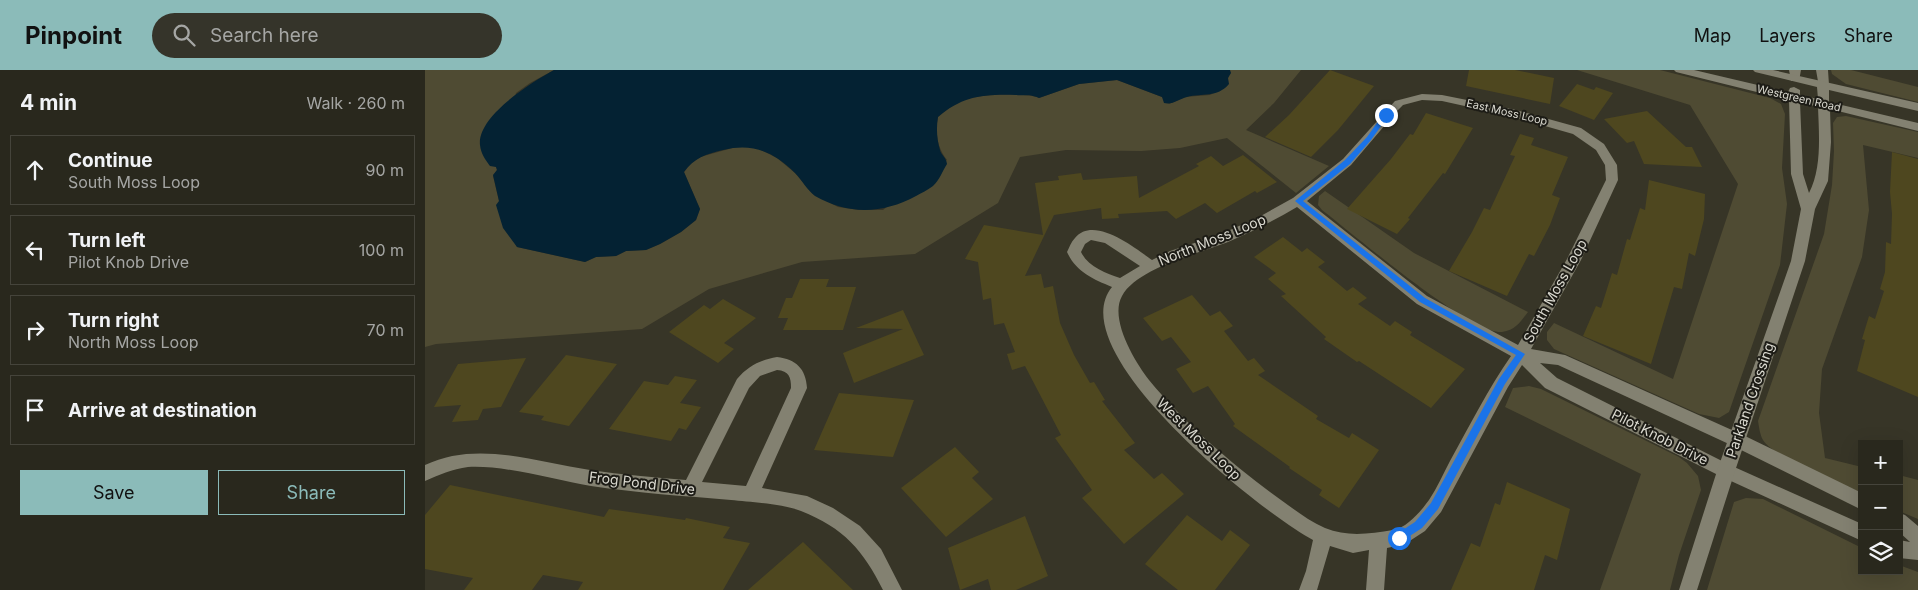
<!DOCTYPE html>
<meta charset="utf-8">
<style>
body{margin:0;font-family:Inter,sans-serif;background:#35342a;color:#f1f3f6}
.controls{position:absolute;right:15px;bottom:15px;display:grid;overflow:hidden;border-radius:0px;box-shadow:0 5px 20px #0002}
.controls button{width:45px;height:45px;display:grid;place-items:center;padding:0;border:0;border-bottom:1px solid #45443b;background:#29281d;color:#f1f3f6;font:25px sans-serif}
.stop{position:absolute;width:15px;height:15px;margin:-11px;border:4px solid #1a73e8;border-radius:50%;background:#fff}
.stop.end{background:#1a73e8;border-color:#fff;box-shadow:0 1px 5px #0008}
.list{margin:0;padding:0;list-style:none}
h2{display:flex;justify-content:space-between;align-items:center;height:65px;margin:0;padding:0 20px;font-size:21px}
h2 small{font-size:16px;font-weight:400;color:#a5a6a4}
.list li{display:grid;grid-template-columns:32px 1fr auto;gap:15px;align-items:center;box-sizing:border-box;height:70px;margin:0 10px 10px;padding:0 10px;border:1px solid #45443b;border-radius:0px}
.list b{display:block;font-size:19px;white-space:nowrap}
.list p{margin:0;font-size:16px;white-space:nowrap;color:#a5a6a4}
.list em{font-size:16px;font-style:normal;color:#a5a6a4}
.actions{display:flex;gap:10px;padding:15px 20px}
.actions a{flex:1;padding:11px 0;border:1px solid #8bbbb9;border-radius:0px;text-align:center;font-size:18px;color:#8bbbb9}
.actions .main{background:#8bbbb9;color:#111}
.icon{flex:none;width:28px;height:28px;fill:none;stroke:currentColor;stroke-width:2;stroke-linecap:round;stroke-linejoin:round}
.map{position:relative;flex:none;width:1493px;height:520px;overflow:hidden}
header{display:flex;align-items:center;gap:30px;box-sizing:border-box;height:70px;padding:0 25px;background:#8bbbb9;color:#111}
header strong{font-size:24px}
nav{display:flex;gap:28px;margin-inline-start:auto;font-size:18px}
.search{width:350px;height:45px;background:#35342a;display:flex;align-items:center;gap:12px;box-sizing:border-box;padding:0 18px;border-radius:28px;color:#a5a6a4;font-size:19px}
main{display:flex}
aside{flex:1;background:#29281d}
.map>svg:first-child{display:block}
</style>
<header>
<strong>Pinpoint</strong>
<div class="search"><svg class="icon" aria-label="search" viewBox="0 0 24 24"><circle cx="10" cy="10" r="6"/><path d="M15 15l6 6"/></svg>Search here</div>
<nav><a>Map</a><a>Layers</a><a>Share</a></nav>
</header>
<main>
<aside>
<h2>4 min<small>Walk · 260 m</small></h2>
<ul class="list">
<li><svg class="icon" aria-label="ahead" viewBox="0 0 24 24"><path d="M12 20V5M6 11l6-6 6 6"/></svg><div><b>Continue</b><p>South Moss Loop</p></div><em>90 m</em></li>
<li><svg class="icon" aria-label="left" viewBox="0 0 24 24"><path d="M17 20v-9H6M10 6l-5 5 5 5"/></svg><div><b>Turn left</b><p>Pilot Knob Drive</p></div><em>100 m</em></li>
<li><svg class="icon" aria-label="right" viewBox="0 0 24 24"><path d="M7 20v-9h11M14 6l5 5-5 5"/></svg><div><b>Turn right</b><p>North Moss Loop</p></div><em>70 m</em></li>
<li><svg class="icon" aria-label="arrive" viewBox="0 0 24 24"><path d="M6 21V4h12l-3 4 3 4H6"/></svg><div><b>Arrive at destination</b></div></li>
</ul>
<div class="actions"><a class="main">Save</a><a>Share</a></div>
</aside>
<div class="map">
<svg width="1493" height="520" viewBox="0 0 1493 520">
<rect width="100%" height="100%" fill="#373527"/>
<path fill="#4f4b33" d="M0 0H129L105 13 91 23 71 97 72 100 68 106 74 131 92 177 160 192 171 187 191 186 201 181 221 180 235 174 256 162 271 150 275 139 259 102 265 94 275 87 311 77H330L352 88 370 103 388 124 413 137 434 140H458L522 90C512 78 510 62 513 47 520 41 527 35 536 31 550 24 600 22 614 28L654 14 692 10 737 27 744 34 760 27 785 25 801 17 805 0H876L849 33 821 60 904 96 871 123 802 68 755 78 716 81 641 80 595 87 573 133 490 184 377 192 284 219 217 259 11 274 0 277Z
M1152 0H1235L1345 28 1356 34 1360 44 1357 98 1362 134 1355 195 1304 342 1294 348 1274 344 1129 279 1122 270V262L1129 253 1248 309 1313 114 1265 35Z
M1406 0H1426L1493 17V32L1421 14 1407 4Z
M1421 46 1493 62V88L1438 75 1444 140 1437 187 1397 299 1394 343 1400 388 1437 397V423C1415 413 1349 388 1338 370 1335 365 1334 357 1333 351L1399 164 1407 115 1409 81 1408 53 1412 47Z
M900 121 989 183 1103 242C1095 252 1091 260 1077 262 1046 265 927 163 897 140L893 135 894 126Z
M1104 316 1116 319 1254 387 1262 393 1273 406 1276 420 1254 485 1245 520H1175L1216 404 1080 337 1088 318Z
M1474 405 1493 410V449L1474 441Z
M1321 428 1338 429 1437 478V501H1474V495L1493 502V520H1282L1309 432Z"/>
<path fill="#042233" d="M129 0H805L806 3 803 8 804 14C792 28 777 23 762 27 754 29 748 35 739 33L737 27 692 10 654 14 614 28C605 24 600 26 591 25 558 24 538 26 513 47 511 58 512 70 515 80 516 85 521 87 522 94 518 100 514 111 508 116 503 120 496 123 491 126 458 144 423 145 390 126 382 120 377 110 370 103 348 81 327 73 298 80 281 84 269 88 259 102L275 139 271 150 256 162 235 174 221 180 201 181 191 186 171 187 160 192 92 177 78 158 71 135 74 131 68 105 72 100 71 97 65 96C60 89 56 84 55 75 52 46 107 12 129 0Z"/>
<path fill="#4e471f" d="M905 0 949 16 913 60 886 87 840 67 864 45Z
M1044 0H1090L1129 8 1125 34 1041 16Z
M1152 14 1169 20 1171 17 1188 23 1169 50 1134 36Z
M1222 41 1261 77H1267L1277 97 1219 94 1209 71 1202 73 1179 49Z
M1001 43 1048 58 1020 104 1018 103 983 148 985 149 972 164 922 139 966 89 985 64 988 65Z
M1095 64 1109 68 1106 75 1143 87 1127 125 1135 128 1125 155 1109 186 1104 184 1082 226 1024 201 1047 162 1059 138 1065 140 1090 86 1085 85Z
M1467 82 1493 89V327L1432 301 1440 270 1437 269 1444 246 1450 249 1459 221 1455 219 1460 202 1461 172 1466 174 1467 144 1465 122Z
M818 85 852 112 832 123 830 121 792 143 780 133 751 149 742 141 693 144 694 148 677 149 676 138 629 145 600 206 616 204 619 218 628 216 635 253 649 285 665 313 669 312 680 330 677 331 710 373 699 380 729 409 737 403 759 424 699 474 657 428 667 420 630 368 636 365 600 296 587 300 582 284 590 282 579 253 569 255 566 228 558 230 553 192 540 189 559 155 618 165 610 113 634 110 633 106 656 103 658 110 712 106 714 128 774 96 771 94 786 86 798 96Z
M1224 110 1280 124 1279 149 1270 186 1264 183 1257 219 1249 217 1226 294 1158 266 1171 236 1176 238 1187 203 1192 205 1202 169 1205 170 1215 138 1220 140Z
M858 167 877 182 882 178 900 192 893 197 922 221 928 217 942 228 933 234 965 256 970 251 987 262 985 265 1040 299 1006 338 934 291 932 292 899 269 901 267 856 226 861 224 843 209 851 203 829 187Z
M375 209H404L401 217H431L418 260H358L363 248H353L361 228H367Z
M767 225 785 246 795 241 808 256 799 261 823 291 829 288 840 301 833 305 893 346 891 349 924 368 927 363 954 380 914 438 894 425 897 420 864 398 865 397 808 356 810 354 783 316 768 323 751 299 766 292 746 267 737 271 718 248Z
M298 229 331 248 299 273 309 279 293 293 244 262 279 235 285 239Z
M478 240 499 285 429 313 418 283 478 259 431 258Z
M141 285 192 294 144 356 116 350 119 346 94 342Z
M101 288 76 337 58 339 53 350 27 352 36 335 9 337 33 294Z
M250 306 272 310 255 333 276 337 261 360 254 358 246 371 184 359 219 311 243 315Z
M414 323 489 330 468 387 389 380Z
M530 377 554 402 547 408 568 429 521 467 476 418Z
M1082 412 1145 439 1132 490 1120 485 1109 520H1026L1046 473 1055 477 1070 433 1075 435Z
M25 415 179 447 184 439 260 450 261 448 305 457 298 468 325 473 298 520H153L158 512 118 505 107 520H39L48 508 0 499V445Z
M762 445 797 471 805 460 825 475 790 520H753L720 494Z
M600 446 623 506 591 520H566L563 509 535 520 523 478Z
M378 472 428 520H323Z"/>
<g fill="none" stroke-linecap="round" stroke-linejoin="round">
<path fill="#838171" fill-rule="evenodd" d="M1364 0H1376L1374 11H1366Z
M1391 0H1403L1404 15 1402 17H1394Z
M997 24 1017 25 1087 39 1156 58 1179 74 1192 95 1193 110 1156 190 1106 279 1140 285 1318 365 1437 423V440L1306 375 1133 295 1115 293 1132 308 1307 396 1437 454V471L1295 406 1120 318 1097 295 1083 317 1016 442 1000 461 980 474 962 478 959 520H941L944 480 928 483 905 476 892 520H874L881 501 888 470C837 443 634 282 687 217 668 209 651 202 642 182 644 178 646 172 650 168 669 145 710 178 727 190L745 181 794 165 834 147 868 128 918 89 970 31ZM997 30 1017 31 1085 46 1148 64 1171 80 1180 95 1181 110 1142 189 1093 275 1002 226 882 131 926 95 972 41 978 35ZM872 137 992 234 1086 286C1063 319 1045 355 1025 391 1018 404 1012 418 1004 430 996 441 982 458 968 460 944 464 922 467 900 458 884 451 870 440 856 430 810 397 760 354 724 310 710 292 684 249 697 226 712 198 775 183 803 172 827 162 850 150 872 137ZM666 170 680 173 715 196 695 208C681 203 663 197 656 182L660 174Z
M352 287C371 289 381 299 382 318L337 418 382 426 408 438 435 456 456 479 477 520H458C438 480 419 458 376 441 359 434 325 432 306 430 259 426 213 423 166 416 129 410 81 395 43 397 27 399 14 405 0 411V395C52 370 111 392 165 400 197 405 229 407 261 410L312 309C323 296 335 290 352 287ZM352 300C364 301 366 307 366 318L321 416 277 412 324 318 335 306Z
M1474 443 1480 445 1493 456V490L1474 488V470L1485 472 1474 462Z"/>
<path fill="#838171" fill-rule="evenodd" d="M1249 0H1269L1363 22 1365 18 1369 17 1375 20V25L1393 29 1392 17 1330 2 1328 0H1348L1493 33V41L1404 20V32L1493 53V61L1405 39 1406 72 1403 111 1390 139 1380 191 1310 401 1272 520H1254L1292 401 1366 191 1376 139 1366 104 1364 30 1251 2ZM1375 32 1393 37C1394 65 1397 98 1384 123L1378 104Z"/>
</g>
<path fill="#1a73e8" d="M959 43 964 45 946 70 925 94 878 131 1000 228 1100 284 1080 314 1013 439 997 458 974 473 969 468 970 465 990 452 1006 433 1074 309 1091 285 995 232 870 131 920 90 942 67Z"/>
<g text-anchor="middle" stroke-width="4" stroke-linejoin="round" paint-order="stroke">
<g font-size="11" fill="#dad9d0" stroke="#1d1c16">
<text transform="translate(1374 28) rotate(13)" y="4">Westgreen Road</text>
<text transform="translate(1082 42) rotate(13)" y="4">East Moss Loop</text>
</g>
<g font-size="14" fill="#dad9d0" stroke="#1d1c16">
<text transform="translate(787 170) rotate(-22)" y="5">North Moss Loop</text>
<text transform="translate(1130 221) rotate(-61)" y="5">South Moss Loop</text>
<text transform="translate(1325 330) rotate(-71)" y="5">Parkland Crossing</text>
<text transform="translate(1235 367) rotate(27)" y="5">Pilot Knob Drive</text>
<text transform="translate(774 369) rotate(44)" y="5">West Moss Loop</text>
<text transform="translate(217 413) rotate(7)" y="5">Frog Pond Drive</text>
</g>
</g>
</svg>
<div class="controls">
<button>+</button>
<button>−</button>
<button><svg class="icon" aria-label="layers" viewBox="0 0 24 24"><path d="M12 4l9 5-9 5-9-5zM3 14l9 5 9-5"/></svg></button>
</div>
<div class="stop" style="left:974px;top:468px"></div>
<div class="stop end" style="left:961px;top:45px"></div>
</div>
</main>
